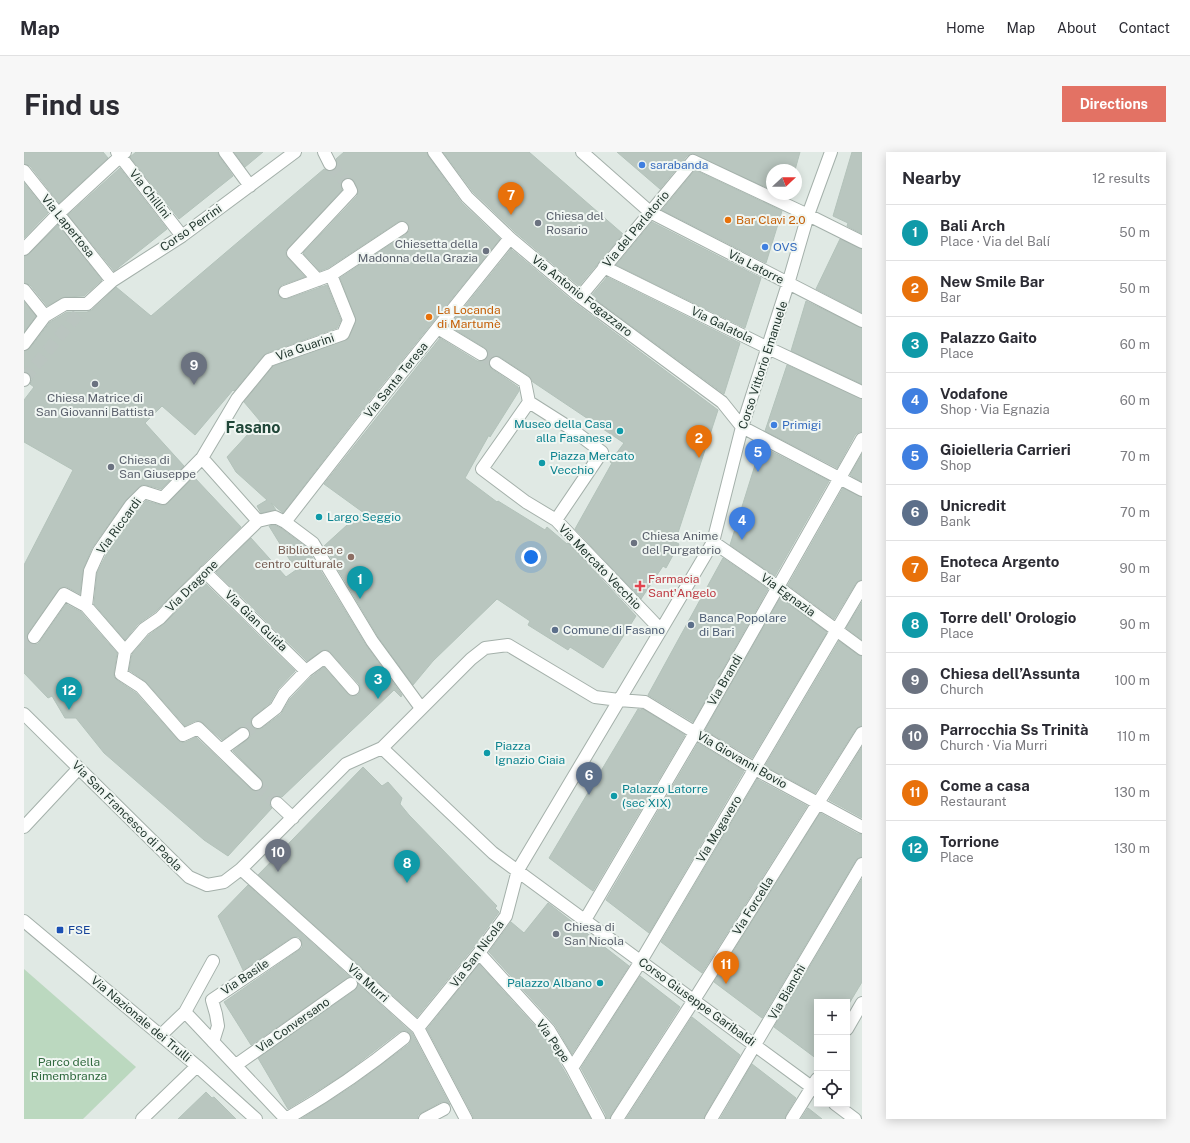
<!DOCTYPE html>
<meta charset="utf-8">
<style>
body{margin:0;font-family:"Public Sans",sans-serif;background:#f7f7f7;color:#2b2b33}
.controls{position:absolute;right:12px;bottom:12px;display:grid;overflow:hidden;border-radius:0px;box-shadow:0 2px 10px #0003}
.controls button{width:36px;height:36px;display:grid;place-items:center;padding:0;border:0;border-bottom:1px solid #e1e1e2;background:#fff;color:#2b2b33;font:20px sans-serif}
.compass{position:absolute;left:742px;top:12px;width:36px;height:36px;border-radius:50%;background:#fff;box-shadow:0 2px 10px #0003;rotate:68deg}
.you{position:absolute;left:507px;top:405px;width:14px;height:14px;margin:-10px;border:3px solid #fff;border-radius:50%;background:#1a73e8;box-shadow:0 0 0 6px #1a73e833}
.badge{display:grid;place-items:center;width:26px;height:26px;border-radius:50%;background:#e37264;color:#fff;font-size:13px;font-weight:700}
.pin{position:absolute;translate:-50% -33px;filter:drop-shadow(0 1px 2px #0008)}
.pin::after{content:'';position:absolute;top:21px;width:14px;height:12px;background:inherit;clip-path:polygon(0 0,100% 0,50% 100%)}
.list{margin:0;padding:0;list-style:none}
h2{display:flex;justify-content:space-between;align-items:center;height:52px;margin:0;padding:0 16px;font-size:17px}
h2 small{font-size:13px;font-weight:400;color:#7c7c81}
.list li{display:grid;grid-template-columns:26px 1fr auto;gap:12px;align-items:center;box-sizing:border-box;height:56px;padding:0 16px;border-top:1px solid #e1e1e2}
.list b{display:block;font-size:15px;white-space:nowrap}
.list p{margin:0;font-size:13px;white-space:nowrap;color:#7c7c81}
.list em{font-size:13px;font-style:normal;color:#7c7c81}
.icon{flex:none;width:22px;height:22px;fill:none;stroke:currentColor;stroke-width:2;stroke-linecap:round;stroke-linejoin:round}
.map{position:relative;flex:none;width:838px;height:967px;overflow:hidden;border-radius:0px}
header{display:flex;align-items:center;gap:24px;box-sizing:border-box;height:56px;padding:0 20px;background:#fff;border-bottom:1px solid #e1e1e2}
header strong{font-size:19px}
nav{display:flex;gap:22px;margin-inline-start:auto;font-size:14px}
.intro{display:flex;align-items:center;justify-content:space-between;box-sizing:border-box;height:96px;padding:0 24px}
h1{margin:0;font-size:28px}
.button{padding:10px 18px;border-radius:0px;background:#e37264;color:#fff;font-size:14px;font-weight:700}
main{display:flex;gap:24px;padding:0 24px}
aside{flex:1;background:#fff;border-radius:0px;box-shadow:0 2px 10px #0003}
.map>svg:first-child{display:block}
</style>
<header>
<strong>Map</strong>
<nav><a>Home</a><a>Map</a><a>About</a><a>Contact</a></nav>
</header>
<div class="intro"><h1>Find us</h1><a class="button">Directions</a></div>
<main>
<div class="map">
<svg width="838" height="967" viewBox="0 0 838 967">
<rect width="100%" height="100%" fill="#e0e9e4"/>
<path fill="#bbd8bf" d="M0 817 112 915 59 967H0Z"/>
<path fill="#b9c6bf" stroke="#b3c2ba" d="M0 0H79L84 6 35 51 6 14 0 12Z
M112 0H194L195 4 209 24 155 67 106 5Z
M210 0H239L221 15Z
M320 0H403L404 4 437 50 476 87 353 239 259 361 247 351 252 358 237 361 233 354 243 348 212 320 203 305 236 269 220 250 249 214 324 187 332 168 316 126 382 82 385 79V75L384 72 378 69 374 70 304 116 296 119 279 101 333 44 334 40 330 29 325 26 320 27 317 32 318 38 262 99V102L264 106 281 125 258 133 255 136 254 139V143L257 146 263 147 303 133 317 168 313 176 243 201 240 203 210 239 209 238 171 283 138 254 121 271 160 314 137 337 122 333H118L102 348 68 396 59 418 56 442 43 435H40L36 436 4 481 3 484V488L5 491 9 492H14L42 452 57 460 93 501 90 521V525L93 528 112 541 154 588 157 590H162L172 585 227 637 231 639H234L238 637 239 633 237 627 209 599 226 585V581L225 577 219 575 215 576 198 588 179 571 176 569H171L161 574 122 530 105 518 108 502 125 483 141 471 181 431 271 519 254 537 246 551 227 567V571L231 577H235L238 576 257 562 266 547 287 525 300 515 324 542 327 544 334 543 336 539 335 532 306 500 303 498H300L283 509 192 420 227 386 262 425 272 418 245 374 250 373 257 376 282 395 342 493 378 543 377 545 370 538 258 645 251 644 248 646 246 650V654L248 656 204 704 180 688 80 601 52 566H41L28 544 24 546 0 521V413L49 318 0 290V248L10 235 6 232 8 227 6 223 3 220H0V199L6 196 26 170 43 160H63L68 158 92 135 127 164 300 17 305 19 310 18 313 13 312 7Z
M419 0H505L599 82 555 134 491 80 449 40Z
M593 0H776L771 18H748V38L669 2 663 4 636 37Z
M828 0H838V82L823 74 824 71 809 64Z
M96 16 143 77 90 119 44 63Z
M671 18 758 59 742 111 638 58Z
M0 31 24 61 0 86Z
M628 70 737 126 721 176 592 113Z
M34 73 78 128 60 144 41 145 23 154 6 133 0 131V104L5 102Z
M816 87 838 97V161L792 137Z
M487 97 551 151 694 258 651 390 655 392 642 416 639 414 617 447 551 377 588 311 586 310 600 291 509 230 505 224 476 205 472 204 466 207 465 211 468 217 494 235 495 239 466 285 465 283 441 326 473 350 474 349 521 378 523 375 543 392 544 391 612 464 579 516 546 495 544 498 504 473 506 469 473 447 409 509 389 533 354 485 300 394 323 373 340 361 300 332 416 186 453 209H457L463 206 464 202 461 196 425 174Z
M583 125 716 191 700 242 567 144Z
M782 149 838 176V232L767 199Z
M0 150 12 164 0 180Z
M763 213 838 247V280H835L831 283 813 316 741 279Z
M737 294 805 329 751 424 706 393Z
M838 302V330L826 323Z
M170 325 217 375 176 415 131 460 114 472 101 488 70 452 73 421 82 403 113 358 122 349 137 353H141L144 351Z
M819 336 838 345V428L834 429 832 431 810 467 764 433Z
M699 406 744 437 669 570 624 543Z
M756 446 803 480 728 606 681 578Z
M838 450V488L822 476Z
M815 489 834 503 838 504V574L834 575 832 577 791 641 741 614Z
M614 557 616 558 619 557 661 583 569 739 525 706Z
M674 591 720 619 625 781 582 748Z
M838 595V666L805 648Z
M339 615 358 634 364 630 378 646 376 652 385 663 473 754 471 756 475 760 449 796 393 865 234 723Z
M733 627 783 654 678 821 637 790Z
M796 661 834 682H838V705L834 706 832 708 738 866 690 830Z
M838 727V830L823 855V850H793V907L750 875Z
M224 733 326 825 227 893 200 850 275 798 278 796V792L277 788 275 785H271L267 786 219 818 194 764Z
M524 751 605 814 548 902 531 873 465 800 487 770 500 781Z
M455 812 519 883 541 920 567 967H449V964L403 877Z
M616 824 656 855 587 963 586 967H582V963L557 916Z
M334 832 388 881 426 953 421 950H417L397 961 394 963V967H277L327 935 385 892 387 888V885L383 879H379L375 880 319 923 264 957 234 906 331 838Z
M668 865 716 903 681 963 680 967H602Z
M728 912 772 946 762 963 761 967H696Z
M182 940 188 946 190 945 212 967H154Z
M784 956 798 967H777Z"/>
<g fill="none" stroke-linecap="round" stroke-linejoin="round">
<path stroke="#bac5c0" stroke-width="12" stroke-dasharray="12 6" stroke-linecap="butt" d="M306 12 324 33
M457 202 472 211
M0 227 54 162
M0 496 10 485
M219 582 234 570
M232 632 253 651"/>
<g stroke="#a4b0aa" stroke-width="14">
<path id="minor" d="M93 0 158 84
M201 0 226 34
M300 0 306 12
M410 0 443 45 486 86 556 145 698 250 718 275 838 338
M558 0 626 60 838 169
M0 19 88 129
M0 97 34 62 101 0
M580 115 744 196 838 240
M294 128 269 101 327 39 324 33
M0 138 21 164
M261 140 307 123 378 76
M556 145 669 9 784 63 838 90
M414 176 457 202
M0 192 21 164 41 152H63L88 129 158 84 271 0
M472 211 501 230 505 250
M0 228V227
M178 306 234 369
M532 368 578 300 546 276 505 250 458 317 502 350 532 368 637 478
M234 369 251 365 261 370 289 391 348 489 397 556
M261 370 359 244 486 86
M689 390 754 435 838 497
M181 420 282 519
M62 454 66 419 75 399 107 353 120 340 139 346 178 306 213 247 245 208 319 182 325 168 307 123
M10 485 40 442 62 454 101 499
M0 562 165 725 183 733 200 730 217 717 322 612 358 596
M234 570 252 556 260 542 282 519 301 505 329 537
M197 598 219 582
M232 632 174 576 159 583 117 535 97 522 101 499 120 477 136 466 151 450 234 369
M253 651 269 666
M0 675 55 616
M217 717 394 876 442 967
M561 768 671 581 838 287
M0 769 173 914 232 967
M455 801 525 878 548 916 575 967
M161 860 262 967C304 943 343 916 380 886
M394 876 455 801 482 764 494 718 637 478 689 390 718 275 764 132 784 63 807 0
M823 877 838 851
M137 883 161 860 189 809
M189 890 194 874 192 862 188 848 271 792
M212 913 327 832
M548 916 617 809 838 435
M793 939 469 701 358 596 447 507 461 496 484 493 571 545 595 548 621 550 731 617 838 675
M811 952 831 967
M118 967 173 914
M401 967 420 957
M593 967 670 848 838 581
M687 967 838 712
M768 967 793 927"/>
</g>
<use href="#minor" stroke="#fff" stroke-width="12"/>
</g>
<g fill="#3f7fe0" stroke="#f0f6f2" stroke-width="1.5">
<circle cx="618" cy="13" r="4"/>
<circle cx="741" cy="95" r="4"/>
<circle cx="750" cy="273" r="4"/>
</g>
<g fill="#e8710a" stroke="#f0f6f2" stroke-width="1.5">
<circle cx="704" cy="68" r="4"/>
<circle cx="405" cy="165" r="4"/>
</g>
<g fill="#6b7280" stroke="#f0f6f2" stroke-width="1.5">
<circle cx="514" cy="71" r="4"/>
<circle cx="462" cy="99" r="4"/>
<circle cx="71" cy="232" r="4"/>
<circle cx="87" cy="315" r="4"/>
<circle cx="610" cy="391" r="4"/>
<circle cx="532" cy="782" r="4"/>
</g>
<g fill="#0f9aa8" stroke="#f0f6f2" stroke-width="1.5">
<circle cx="596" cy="279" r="4"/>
<circle cx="518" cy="311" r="4"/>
<circle cx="295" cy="365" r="4"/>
<circle cx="463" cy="601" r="4"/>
<circle cx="590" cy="644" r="4"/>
<circle cx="576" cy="831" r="4"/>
</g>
<circle fill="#8d6e63" stroke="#f0f6f2" stroke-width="1.5" cx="327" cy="405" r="4"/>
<path fill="#e0444e" stroke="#f0f6f2" stroke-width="1.5" d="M614 428h4v4h4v4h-4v4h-4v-4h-4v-4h4z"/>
<g fill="#5c6f8a" stroke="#f0f6f2" stroke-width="1.5">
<circle cx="667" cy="473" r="4"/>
<circle cx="531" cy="478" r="4"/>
</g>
<rect fill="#1a4fb4" stroke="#f0f6f2" stroke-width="1.5" x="32" y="774" width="8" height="8" rx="2"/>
<g text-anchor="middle" stroke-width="4" stroke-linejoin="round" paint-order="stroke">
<g font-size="12" fill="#366cbe" stroke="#f0f6f2" text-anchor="start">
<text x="626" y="17">sarabanda</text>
<text x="749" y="99">OVS</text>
<text x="758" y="277">Primigi</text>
</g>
<g font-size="12" fill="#23372f" stroke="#f0f6f2">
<text transform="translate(126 42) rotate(52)" y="4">Via Chillini</text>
<text transform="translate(44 74) rotate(51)" y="4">Via Lapertosa</text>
<text transform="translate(167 76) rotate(-35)" y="4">Corso Perrini</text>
<text transform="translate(612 77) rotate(-50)" y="4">Via del Parlatorio</text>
<text transform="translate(732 115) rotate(27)" y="4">Via Latorre</text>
<text transform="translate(558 144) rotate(38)" y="4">Via Antonio Fogazzaro</text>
<text transform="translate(698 173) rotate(26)" y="4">Via Galatola</text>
<text transform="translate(281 195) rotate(-19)" y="4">Via Guarini</text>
<text transform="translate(739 213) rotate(-72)" y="4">Corso Vittorio Emanuele</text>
<text transform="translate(372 228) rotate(-51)" y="4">Via Santa Teresa</text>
<text transform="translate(95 374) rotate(-54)" y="4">Via Riccardi</text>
<text transform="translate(576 415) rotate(46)" y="4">Via Mercato Vecchio</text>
<text transform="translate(168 434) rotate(-45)" y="4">Via Dragone</text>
<text transform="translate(764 443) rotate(36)" y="4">Via Egnazia</text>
<text transform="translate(232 469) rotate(44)" y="4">Via Gian Guida</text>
<text transform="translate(701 528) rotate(-60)" y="4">Via Brandi</text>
<text transform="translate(718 608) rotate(30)" y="4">Via Giovanni Bovio</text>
<text transform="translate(103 664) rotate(45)" y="4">Via San Francesco di Paola</text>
<text transform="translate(695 677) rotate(-59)" y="4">Via Mogavero</text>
<text transform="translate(729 754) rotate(-58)" y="4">Via Forcella</text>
<text transform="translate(453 802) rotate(-53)" y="4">Via San Nicola</text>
<text transform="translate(221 825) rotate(-34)" y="4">Via Basile</text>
<text transform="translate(344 831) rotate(42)" y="4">Via Murri</text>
<text transform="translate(763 840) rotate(-60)" y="4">Via Bianchi</text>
<text transform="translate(673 850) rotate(36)" y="4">Corso Giuseppe Garibaldi</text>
<text transform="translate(117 867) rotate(40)" y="4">Via Nazionale dei Trulli</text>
<text transform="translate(269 873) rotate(-35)" y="4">Via Conversano</text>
<text transform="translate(529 889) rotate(55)" y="4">Via Pepe</text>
</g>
<g font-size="12" fill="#5b616d" stroke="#f0f6f2" text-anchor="start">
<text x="522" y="68">Chiesa del<tspan x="522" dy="14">Rosario</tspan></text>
<text x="454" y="96" text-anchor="end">Chiesetta della<tspan x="454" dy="14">Madonna della Grazia</tspan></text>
<text x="71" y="250" text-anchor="middle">Chiesa Matrice di<tspan x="71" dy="14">San Giovanni Battista</tspan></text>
<text x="95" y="312">Chiesa di<tspan x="95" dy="14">San Giuseppe</tspan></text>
<text x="618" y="388">Chiesa Anime<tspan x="618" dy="14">del Purgatorio</tspan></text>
<text x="540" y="779">Chiesa di<tspan x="540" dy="14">San Nicola</tspan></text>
</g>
<g font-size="12" fill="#c56008" stroke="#f0f6f2" text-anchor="start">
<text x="712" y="72">Bar Clavi 2.0</text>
<text x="413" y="162">La Locanda<tspan x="413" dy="14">di Martumè</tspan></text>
</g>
<g font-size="12" fill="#0d838f" stroke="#f0f6f2" text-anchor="start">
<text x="588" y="276" text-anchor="end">Museo della Casa<tspan x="588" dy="14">alla Fasanese</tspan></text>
<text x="526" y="308">Piazza Mercato<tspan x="526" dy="14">Vecchio</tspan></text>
<text x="303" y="369">Largo Seggio</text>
<text x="471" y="598">Piazza<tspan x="471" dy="14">Ignazio Ciaia</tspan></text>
<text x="598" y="641">Palazzo Latorre<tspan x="598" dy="14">(sec XIX)</tspan></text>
<text x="568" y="835" text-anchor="end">Palazzo Albano</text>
</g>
<g font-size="12" fill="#785e54" stroke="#f0f6f2" text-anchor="end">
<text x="319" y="402">Biblioteca e<tspan x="319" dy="14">centro culturale</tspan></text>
</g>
<g font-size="12" fill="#be3a42" stroke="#f0f6f2" text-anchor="start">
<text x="624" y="431">Farmacia<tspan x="624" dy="14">Sant'Angelo</tspan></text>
</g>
<g font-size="12" fill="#4e5e75" stroke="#f0f6f2" text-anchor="start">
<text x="675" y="470">Banca Popolare<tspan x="675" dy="14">di Bari</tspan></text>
<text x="539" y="482">Comune di Fasano</text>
</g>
<g font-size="12" fill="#164399" stroke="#f0f6f2" text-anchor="start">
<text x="44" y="782">FSE</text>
</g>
<g font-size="12" fill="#316a3f" stroke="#f0f6f2">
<text x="45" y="914">Parco della<tspan x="45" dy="14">Rimembranza</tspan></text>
</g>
<g font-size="16" font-weight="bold" fill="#214739" stroke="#f0f6f2">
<text x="229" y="281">Fasano</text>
</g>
</g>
</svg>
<div class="controls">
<button>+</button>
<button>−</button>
<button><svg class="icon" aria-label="locate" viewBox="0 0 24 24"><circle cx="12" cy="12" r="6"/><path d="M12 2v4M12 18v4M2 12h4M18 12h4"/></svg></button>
</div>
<svg class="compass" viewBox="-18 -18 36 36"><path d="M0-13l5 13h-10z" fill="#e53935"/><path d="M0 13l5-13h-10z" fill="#7c7c81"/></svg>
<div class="you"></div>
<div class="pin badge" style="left:336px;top:447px;background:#0f9aa8">1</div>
<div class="pin badge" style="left:675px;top:306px;background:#e8710a">2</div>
<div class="pin badge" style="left:354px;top:547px;background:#0f9aa8">3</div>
<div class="pin badge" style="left:718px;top:388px;background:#3f7fe0">4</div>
<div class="pin badge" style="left:734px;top:320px;background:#3f7fe0">5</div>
<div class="pin badge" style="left:565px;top:643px;background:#5c6f8a">6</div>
<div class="pin badge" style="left:487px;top:63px;background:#e8710a">7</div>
<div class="pin badge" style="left:383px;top:731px;background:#0f9aa8">8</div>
<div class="pin badge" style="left:170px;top:233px;background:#6b7280">9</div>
<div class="pin badge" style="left:254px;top:720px;background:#6b7280">10</div>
<div class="pin badge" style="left:702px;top:832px;background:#e8710a">11</div>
<div class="pin badge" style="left:45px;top:558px;background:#0f9aa8">12</div>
</div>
<aside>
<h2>Nearby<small>12 results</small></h2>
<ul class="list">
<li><span class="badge" style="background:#0f9aa8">1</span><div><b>Bali Arch</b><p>Place · Via del Balí</p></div><em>50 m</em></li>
<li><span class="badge" style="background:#e8710a">2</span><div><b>New Smile Bar</b><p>Bar</p></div><em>50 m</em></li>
<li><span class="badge" style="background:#0f9aa8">3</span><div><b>Palazzo Gaito</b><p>Place</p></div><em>60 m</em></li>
<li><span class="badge" style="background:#3f7fe0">4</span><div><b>Vodafone</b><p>Shop · Via Egnazia</p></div><em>60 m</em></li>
<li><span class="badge" style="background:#3f7fe0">5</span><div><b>Gioielleria Carrieri</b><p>Shop</p></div><em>70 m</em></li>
<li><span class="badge" style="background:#5c6f8a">6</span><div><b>Unicredit</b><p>Bank</p></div><em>70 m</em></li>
<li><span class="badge" style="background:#e8710a">7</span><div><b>Enoteca Argento</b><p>Bar</p></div><em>90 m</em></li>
<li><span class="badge" style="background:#0f9aa8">8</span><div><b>Torre dell' Orologio</b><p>Place</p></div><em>90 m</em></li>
<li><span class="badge" style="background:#6b7280">9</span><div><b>Chiesa dell’Assunta</b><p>Church</p></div><em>100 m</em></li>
<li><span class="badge" style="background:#6b7280">10</span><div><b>Parrocchia Ss Trinità</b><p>Church · Via Murri</p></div><em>110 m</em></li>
<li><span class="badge" style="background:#e8710a">11</span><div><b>Come a casa</b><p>Restaurant</p></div><em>130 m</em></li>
<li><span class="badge" style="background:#0f9aa8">12</span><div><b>Torrione</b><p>Place</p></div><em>130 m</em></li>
</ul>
</aside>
</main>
